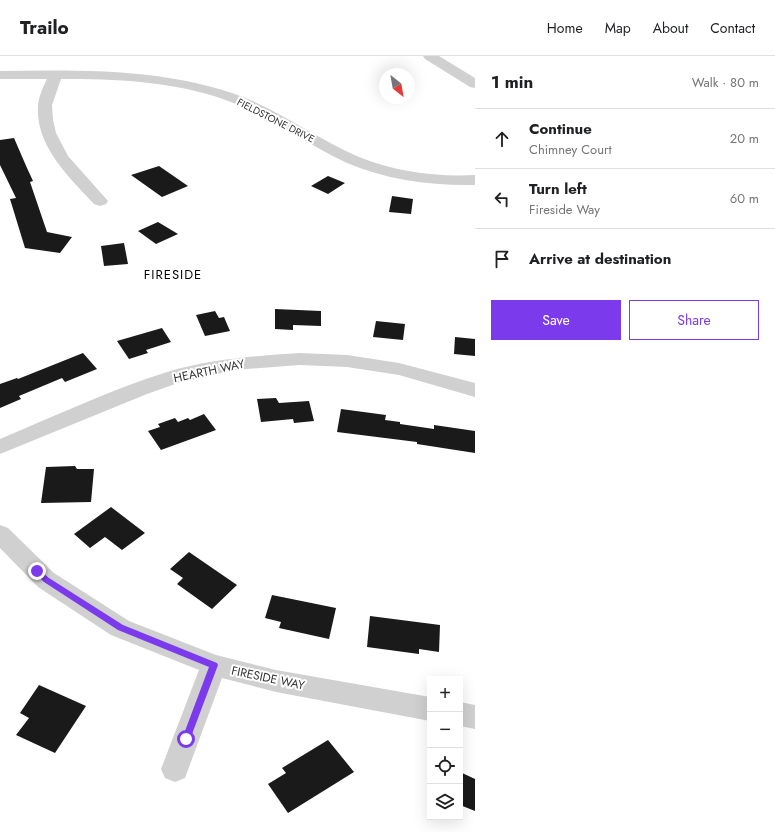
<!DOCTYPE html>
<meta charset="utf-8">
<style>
body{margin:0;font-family:Jost,sans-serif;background:#f6f6f6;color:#202124}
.controls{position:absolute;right:12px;bottom:12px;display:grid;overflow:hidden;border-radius:0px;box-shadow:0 4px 16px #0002}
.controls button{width:36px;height:36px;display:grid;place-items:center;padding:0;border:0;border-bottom:1px solid #e0e0e0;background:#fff;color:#202124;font:20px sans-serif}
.compass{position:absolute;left:379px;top:12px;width:36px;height:36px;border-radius:50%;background:#fff;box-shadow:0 4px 16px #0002;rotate:149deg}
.stop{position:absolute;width:12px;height:12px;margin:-9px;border:3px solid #7c3aed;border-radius:50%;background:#fff}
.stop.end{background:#7c3aed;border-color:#fff;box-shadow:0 1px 4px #0008}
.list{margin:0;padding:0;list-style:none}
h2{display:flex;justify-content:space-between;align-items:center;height:52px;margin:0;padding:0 16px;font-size:17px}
h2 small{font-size:13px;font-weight:400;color:#757577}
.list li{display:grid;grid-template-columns:26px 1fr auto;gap:12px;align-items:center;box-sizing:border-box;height:60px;padding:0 16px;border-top:1px solid #e0e0e0}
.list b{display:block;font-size:15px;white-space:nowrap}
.list p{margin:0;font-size:13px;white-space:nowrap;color:#757577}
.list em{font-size:13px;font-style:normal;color:#757577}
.actions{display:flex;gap:8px;padding:12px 16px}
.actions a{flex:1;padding:9px 0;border:1px solid #7c3aed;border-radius:0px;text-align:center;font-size:14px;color:#7c3aed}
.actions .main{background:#7c3aed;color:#fff}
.icon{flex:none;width:22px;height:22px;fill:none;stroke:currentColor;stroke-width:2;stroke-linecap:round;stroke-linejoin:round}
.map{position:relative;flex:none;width:475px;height:776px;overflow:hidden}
header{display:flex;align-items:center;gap:24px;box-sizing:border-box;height:56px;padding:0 20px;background:#fff;border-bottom:1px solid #e0e0e0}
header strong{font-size:19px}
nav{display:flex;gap:22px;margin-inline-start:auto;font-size:14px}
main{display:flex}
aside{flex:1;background:#fff}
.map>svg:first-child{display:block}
</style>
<header>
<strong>Trailo</strong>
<nav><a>Home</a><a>Map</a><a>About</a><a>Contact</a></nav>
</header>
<main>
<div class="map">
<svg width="475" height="776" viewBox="0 0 475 776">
<rect width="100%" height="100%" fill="#fff"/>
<path fill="#1a1a1a" d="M14 82 27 112 33 125 30 126 47 176 72 181 60 197 25 192 10 143 16 142 0 109V84Z
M159 110 188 130 162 141 131 119Z
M328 120 345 127 328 138 311 130Z
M392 140 413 143 411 158 389 156Z
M158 166 178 178 156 188 138 175Z
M124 187 128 208 104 210 101 190Z
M275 253 321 255V270L293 269V274L275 273Z
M215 255 219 262 224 261 230 275 205 280 196 259Z
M376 265 405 268 403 284 373 281Z
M162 272 171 286 146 294 148 297 129 303 117 285Z
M455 281 475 283V300L454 298Z
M83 297 97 313 65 326 62 322 19 340 21 343 0 352V328L17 322 18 323Z
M276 342 279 347 309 345 314 365 294 367 293 363 261 366 257 343Z
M341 353 386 359 385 364 400 366V368L434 373V369L475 375V397L417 388V386L337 376Z
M204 358 216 374 161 394 148 375 160 371 158 368 175 362 178 366 188 362 190 364Z
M75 410 77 413H94L91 446 41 447 46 411Z
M111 451 145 477 122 494 105 481 90 492 74 478Z
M189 496 237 529 212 553 177 528 183 522 170 513Z
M272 539 336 552 329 583 279 572 281 566 265 562Z
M370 560 440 569 439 596 419 593V598L367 591Z
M39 629 86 650 55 697 16 679 29 662 20 657Z
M328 684 354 716 288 757 268 728 286 717 282 712Z
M460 716 475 723V755L460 749Z"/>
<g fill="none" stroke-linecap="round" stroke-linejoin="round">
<path fill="#d0d0d0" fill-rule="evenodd" d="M423 0H439L475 22V32L470 31 425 3Z
M0 15C78 14 156 12 232 37 277 52 315 82 359 101 396 116 436 121 475 119V129C432 130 387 124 347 107 305 87 267 59 223 43 171 25 115 23 61 23L52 49 53 64 56 77 68 100 108 145 106 148 100 150 94 148C69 121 35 90 38 49 39 40 43 31 47 23H0Z
M300 297 347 299 399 307 475 327V341L399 319 347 311 300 309 234 314 178 327 147 338 0 398V383C55 360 110 334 167 316 211 303 255 300 300 297Z
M0 469 8 472 54 517 129 565 216 599 276 614 430 641V665L276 636 222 622 185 722 175 726 165 722 161 713 199 614 111 579 38 531 0 492Z
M460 646 475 649V673L460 670Z"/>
</g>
<path fill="#7c3aed" d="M37 512 49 522 123 569 217 607 218 609 189 686H183L182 683 209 611 118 574 44 526 33 515Z"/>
<g text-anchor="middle" stroke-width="4" stroke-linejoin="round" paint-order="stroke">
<g font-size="10" fill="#333" stroke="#fff">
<text transform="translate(276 64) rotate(27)" y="4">FIELDSTONE DRIVE</text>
</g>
<g font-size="12" fill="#333" stroke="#fff">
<text transform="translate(209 315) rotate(-12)" y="4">HEARTH WAY</text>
<text transform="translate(268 622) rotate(12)" y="4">FIRESIDE WAY</text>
</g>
<g font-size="13" letter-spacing="1" fill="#000" stroke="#fff">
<text x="173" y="223">FIRESIDE</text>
</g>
</g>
</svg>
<div class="controls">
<button>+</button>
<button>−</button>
<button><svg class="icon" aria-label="locate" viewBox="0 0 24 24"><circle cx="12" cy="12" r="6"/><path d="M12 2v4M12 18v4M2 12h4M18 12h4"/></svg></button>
<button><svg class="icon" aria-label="layers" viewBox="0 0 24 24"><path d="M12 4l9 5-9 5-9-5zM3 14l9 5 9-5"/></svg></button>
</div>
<svg class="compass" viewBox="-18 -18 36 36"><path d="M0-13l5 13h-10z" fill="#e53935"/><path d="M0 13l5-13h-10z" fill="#757577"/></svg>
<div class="stop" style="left:186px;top:683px"></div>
<div class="stop end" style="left:37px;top:515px"></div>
</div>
<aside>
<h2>1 min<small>Walk · 80 m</small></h2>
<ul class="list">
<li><svg class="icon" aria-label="ahead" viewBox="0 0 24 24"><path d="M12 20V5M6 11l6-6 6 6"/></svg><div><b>Continue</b><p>Chimney Court</p></div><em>20 m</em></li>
<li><svg class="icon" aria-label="left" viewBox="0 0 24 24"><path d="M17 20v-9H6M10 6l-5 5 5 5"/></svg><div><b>Turn left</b><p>Fireside Way</p></div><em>60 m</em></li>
<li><svg class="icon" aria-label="arrive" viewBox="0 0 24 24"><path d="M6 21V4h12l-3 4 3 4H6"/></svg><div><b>Arrive at destination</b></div></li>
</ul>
<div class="actions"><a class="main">Save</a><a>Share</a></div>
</aside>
</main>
